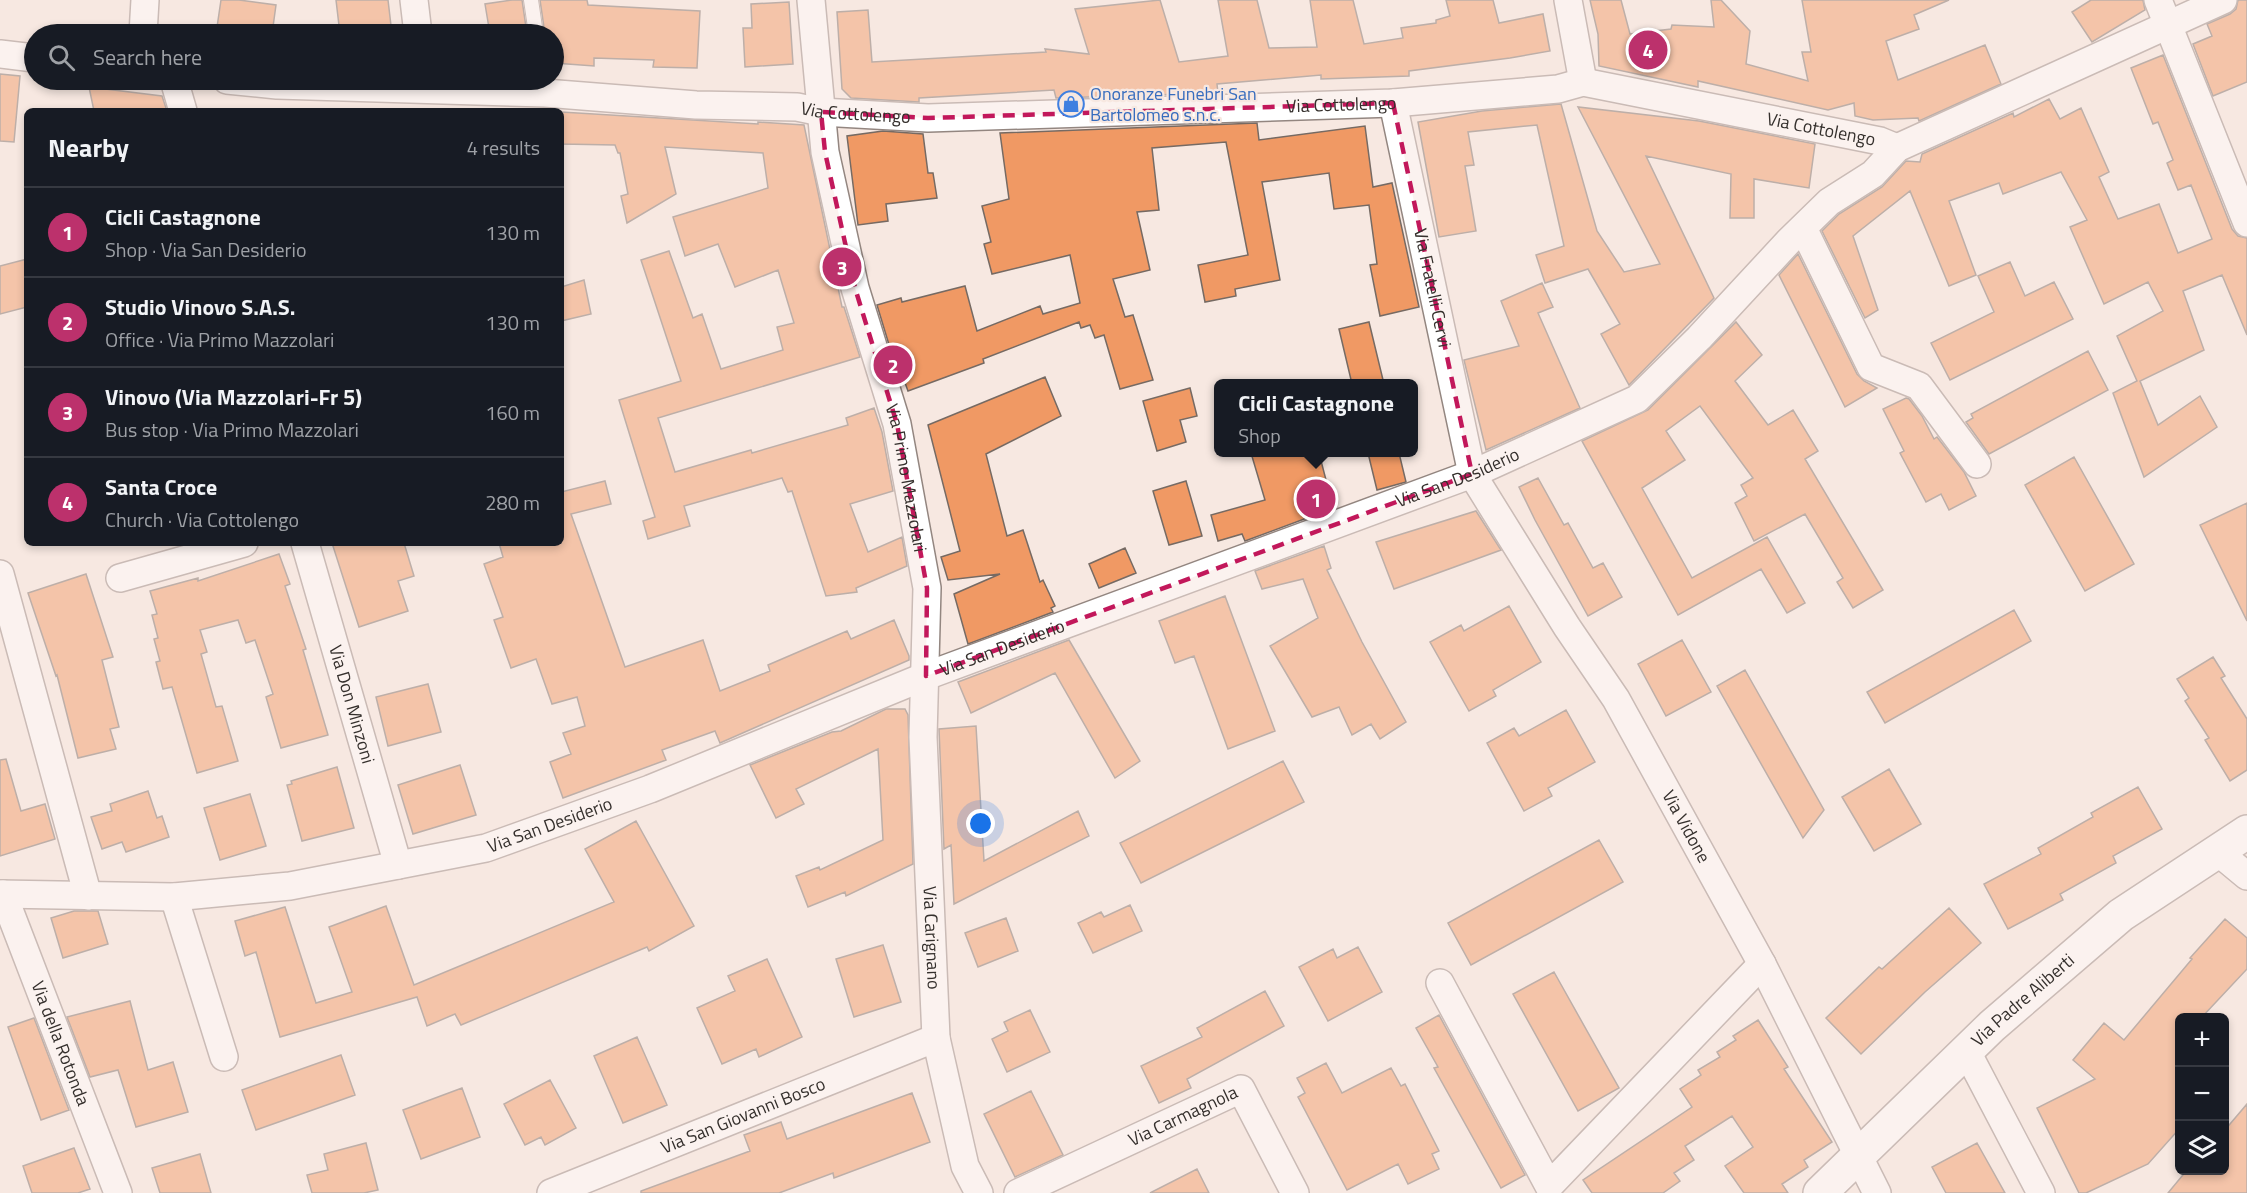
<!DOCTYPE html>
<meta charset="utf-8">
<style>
body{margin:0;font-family:"Titillium Web",sans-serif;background:#242831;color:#f1f3f6}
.controls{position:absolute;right:18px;bottom:18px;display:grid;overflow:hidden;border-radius:9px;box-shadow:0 3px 9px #0003}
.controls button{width:54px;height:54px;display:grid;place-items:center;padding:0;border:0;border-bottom:2px solid #363941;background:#171b24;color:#f1f3f6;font:30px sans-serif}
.you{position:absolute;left:981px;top:824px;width:21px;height:21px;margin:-15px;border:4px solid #fff;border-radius:50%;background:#1a73e8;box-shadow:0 0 0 9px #1a73e833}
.badge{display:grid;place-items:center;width:39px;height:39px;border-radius:50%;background:#bc316c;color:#fff;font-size:20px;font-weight:700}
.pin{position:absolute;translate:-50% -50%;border:3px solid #fff;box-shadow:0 2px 6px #0006}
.popup{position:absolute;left:1214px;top:379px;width:204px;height:78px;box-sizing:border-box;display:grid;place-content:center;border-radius:9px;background:#171b24;filter:drop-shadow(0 2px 4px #0005);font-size:20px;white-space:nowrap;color:#9ea1a6}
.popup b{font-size:22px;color:#f1f3f6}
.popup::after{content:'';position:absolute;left:50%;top:100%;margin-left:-12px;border:12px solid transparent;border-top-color:#171b24}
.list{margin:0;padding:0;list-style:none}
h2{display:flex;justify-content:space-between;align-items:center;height:78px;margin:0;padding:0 24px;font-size:26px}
h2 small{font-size:20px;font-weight:400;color:#9ea1a6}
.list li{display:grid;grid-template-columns:39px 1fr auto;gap:18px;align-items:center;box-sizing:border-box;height:90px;padding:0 24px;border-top:2px solid #363941}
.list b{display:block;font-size:22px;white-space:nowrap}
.list p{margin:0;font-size:20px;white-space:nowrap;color:#9ea1a6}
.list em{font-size:20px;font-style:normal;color:#9ea1a6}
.icon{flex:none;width:33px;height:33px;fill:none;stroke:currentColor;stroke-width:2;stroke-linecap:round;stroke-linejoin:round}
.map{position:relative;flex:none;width:2247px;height:1193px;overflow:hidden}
.search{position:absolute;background:#171b24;box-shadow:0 3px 9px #0003;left:24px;top:24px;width:540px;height:66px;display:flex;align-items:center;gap:15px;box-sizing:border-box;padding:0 21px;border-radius:33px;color:#9ea1a6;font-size:22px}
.panel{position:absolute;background:#171b24;box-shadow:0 3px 9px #0003;left:24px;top:108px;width:540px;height:438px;border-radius:9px}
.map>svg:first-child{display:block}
</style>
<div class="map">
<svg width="2247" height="1193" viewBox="0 0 2247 1193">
<rect width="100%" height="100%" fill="#f7e8e1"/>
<path fill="#f09964" stroke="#766a63" stroke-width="1.5" d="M221 0H239L276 5 272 34H216Z
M336 0H388L392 34H340Z
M512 0H522L527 34H490L485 4Z
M540 0H587L588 5 700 11 697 68 653 67 654 60 594 58V66L554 63V34H545Z
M1160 0 1179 62 1228 56 1218 0H1257L1269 48 1317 47 1310 0H1353L1364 44 1403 38 1401 28 1436 23V20L1450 16 1446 0H1493L1499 23 1543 14 1550 51 1510 58 1409 71V76L1321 79V75L1217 84 1218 93 1056 98 1054 90 919 98V102L851 98 842 89 837 12 868 10 872 62 1046 52 1045 49 1089 54 1075 9Z
M1590 0H1621L1630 34 1671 29 1672 25 1714 27 1711 0H1721L1750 31 1746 64 1808 81 1802 52H1811L1802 0H1949L1914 15 1919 29 1886 41 1898 80 1985 45 2001 84 1919 121 1918 118 1873 120 1855 116 1854 103 1828 110 1698 81V87L1599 66 1598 34Z
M2091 0H2143L2145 10 2092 42 2072 12Z
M2238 0H2247V82L2213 96 2193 44 2212 36 2207 24 2230 14 2236 9Z
M789 2 793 64 745 67 743 28H752L751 4Z
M2163 55 2232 229 2238 236 2247 238V335L2222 275 2183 291 2204 350 2140 381 2158 425 2200 396 2217 427 2144 477 2113 393 2137 381 2117 336 2163 311 2148 282 2104 304 2070 227 2087 220 2061 172 2003 194 1999 183 1949 201 1976 275 1949 286 1910 191 1853 236 1878 310 1865 318 1822 231 1839 214 1882 187 1906 161 1920 162 1922 154 2013 113 2014 117 2049 99 2060 119 2081 108 2109 172 2099 177 2118 219 2159 204 2178 253 2212 239 2191 185 2178 190 2167 163 2173 160 2158 122 2153 124 2131 68Z
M0 74 20 76 14 142 0 141Z
M89 87 162 96 167 111H94Z
M1561 104 1597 231 1624 272 1660 264 1578 107 1699 121 1815 144 1809 188 1754 179V218H1730L1731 174 1646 156 1714 298 1629 385 1601 334 1620 324 1588 269 1545 283 1536 255 1564 246 1537 125 1468 132 1474 165 1465 166 1476 231 1439 237 1418 122 1482 111Z
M561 112 758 124V122L804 125 842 307H844L860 357 658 418 675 472 751 450 752 453 848 425 846 418 874 408 882 432 893 491 850 504 868 552 902 537 907 566 856 588 857 592 826 596 792 491 788 492 782 478 684 506 690 526 648 539 643 521 655 517 619 400 681 381 641 260 669 251 693 318 702 314 721 369 783 350 777 327 794 323 778 270 735 287 718 244 685 256 673 217 768 188 763 153 665 147 676 194 627 223 621 196 628 194 620 153H618L615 145 561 144Z
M1257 123 1259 140 1365 126 1373 187 1392 183 1419 307 1380 316 1370 265 1377 264 1369 205 1334 209 1329 173 1262 182 1280 280 1235 289 1236 296 1205 302 1198 265 1248 255 1226 142 1152 148 1159 210 1137 212 1150 270 1113 279 1125 317 1133 315 1153 380 1120 389 1104 335 1095 338 1090 325 1081 328 1079 322 983 359 984 363 908 391 892 347 890 348 877 305 901 298 902 302 965 286 977 331 1040 306 1043 314 1080 303 1070 255 992 274 984 244 991 242 982 206 1009 199 1000 133Z
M883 131 923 134 928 173H933L937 198 886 204 888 221 858 225 847 136Z
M1798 254 1857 374 1864 381 1877 388 1845 407 1779 275Z
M27 259V307L0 314V266Z
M2010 262 2025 296 2054 282 2073 319 1950 380 1931 343 1994 312 1978 276Z
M584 280 591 314 561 321V287Z
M1542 283 1553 307 1538 313 1580 408 1486 450 1464 360 1519 346 1501 301Z
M1369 322 1384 384H1352L1339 329Z
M1736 322 1762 355 1735 381 1768 425 1793 410 1818 451 1805 459 1883 590 1853 608 1837 582 1843 578 1805 514 1754 541 1735 503 1747 496 1741 485 1753 478 1700 406 1666 431 1685 460 1642 488 1692 578 1767 537 1805 603 1787 613 1761 569 1678 615 1582 441 1648 410Z
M2088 351 2108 390 1989 454 1966 422 1973 418 1971 414Z
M1045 377 1061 416 986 454 1007 536 1023 530 1040 582 1043 580 1055 606 1051 608 1053 612 968 644 954 594 1000 574 948 580 941 557 960 551 928 425Z
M1190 388 1197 416 1180 420 1186 442 1157 451 1143 401Z
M1906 398 1909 399 1922 416 1934 439 1937 437 1964 472 1976 496 1949 510 1941 494 1926 502 1900 453 1904 451 1883 409Z
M1251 453H1319L1333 507 1314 512 1315 515 1245 541 1242 534 1218 541 1211 515 1265 500Z
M1368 453H1399L1406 482 1377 490Z
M2074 457 2134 564 2085 591 2025 485Z
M1538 478 1564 525 1568 523 1593 568 1603 563 1622 597 1588 616 1535 520 1519 487Z
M605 481 611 504 571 514 625 667 703 640 720 691 770 671 768 665 847 631 851 639 894 620 909 656V660L720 743 715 731 662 750 666 760 563 798 550 762 571 754 563 733 585 726 577 697 552 704 536 659 511 668 494 620 503 617 484 564 503 557 499 543H561V492Z
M1186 481 1202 536 1169 545 1153 491Z
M2247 503V621L2200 525Z
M1476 511 1501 550 1394 589 1376 542Z
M332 543H404L414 576 398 581 408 611 359 627Z
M1324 546 1331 568 1327 570 1362 642 1406 722 1380 739 1371 724 1352 735 1339 707 1312 717 1270 646 1318 618 1303 579 1262 589 1255 571Z
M1125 548 1136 573 1099 588 1089 564Z
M279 554 290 584 285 586 306 649 303 650 328 735 281 748 266 697 273 694 255 640 246 643 238 620 200 630 207 652 201 654 216 707 222 706 238 761 197 773 172 687 163 689 156 662 160 661 154 639 158 638 152 615 157 614 150 591 198 578V581Z
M86 574 113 657 102 660 119 727 110 729 116 749 78 758 57 675 56 676 28 593Z
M1225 596 1275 731 1228 749 1194 656 1175 663 1159 621Z
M1509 606 1541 662 1493 690 1496 696 1469 711 1430 642 1461 625 1464 631Z
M2014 610 2031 641 1885 723 1867 692Z
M1069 640 1140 761 1115 778 1055 673 971 713 958 682Z
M1682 640 1711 692 1666 716 1638 664Z
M2213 657 2225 676 2221 678 2247 719V770L2230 781 2205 740 2209 738 2185 701 2189 698 2177 679Z
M1745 670 1824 810 1803 838 1717 686Z
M428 684 441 732 388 746 376 697Z
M886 709H905L908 715 913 864 846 896 845 892 808 907 796 876 819 867 820 870 883 840 878 749 796 789 804 804 776 818 750 765 832 732 841 731Z
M1566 710 1595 762 1548 788 1552 796 1524 811 1487 743 1514 728 1519 736Z
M976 726 984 861 1078 811 1089 836 954 904 951 845 944 849 939 729Z
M6 759 21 811 45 804 55 839 0 856V760Z
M1283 761 1304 802 1141 883 1120 843Z
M460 765 476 815 413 834 398 785Z
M337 767 354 828 302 841 287 785 292 784 291 781Z
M1889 769 1921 824 1874 851 1842 797Z
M2138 787 2162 829 2113 856 2116 863 2060 894 2063 900 2008 929 1984 884 2041 854 2038 848 2093 817 2091 813Z
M148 791 157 818 162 816 169 837 126 852 122 842 102 849 91 817 112 811 110 804Z
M250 794 266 846 220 860 204 808Z
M636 821 694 926 649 951 647 947 461 1025 455 1014 427 1026 417 997 280 1037 256 952 245 956 235 921 285 907 316 1003 352 992 329 927 386 906 414 985 614 902 585 849Z
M1599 840 1623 882 1471 965 1448 923Z
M1130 905 1142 931 1093 953 1078 923 1101 912 1104 917Z
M1949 908 1981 943 1925 992 1861 1054 1826 1018 1879 967 1882 969Z
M74 911H98L108 944 63 958 51 918Z
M1006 918 1018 951 978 967 965 933Z
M2225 919 2247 938V969L2202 1017H2180V1128L2148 1164 2086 1193H2079L2037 1108 2095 1079 2073 1060 2104 1023 2124 1040 2192 959 2190 958Z
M883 945 901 1002 854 1017 836 959Z
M1358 947 1382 992 1328 1021 1299 967 1333 949 1337 958Z
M767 959 802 1037 759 1057 756 1049 722 1064 697 1008 735 991 728 976Z
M1554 972 1619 1088 1578 1111 1513 994Z
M1265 991 1284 1026 1187 1079 1191 1088 1159 1103 1141 1066 1202 1037 1197 1028Z
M130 1001 148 1070 173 1062 188 1112 136 1127 118 1070 90 1077 67 1017Z
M1030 1010 1050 1052 1007 1072 992 1039 1008 1031 1004 1022Z
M1439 1015 1525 1175 1501 1188 1434 1068 1438 1067 1416 1028Z
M34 1018 69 1110 41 1120 8 1027Z
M1758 1020 1788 1067 1784 1069 1832 1142 1804 1160 1808 1167 1782 1184 1788 1193H1744L1725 1166 1753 1147 1732 1116 1685 1146 1694 1160 1674 1173 1680 1181 1663 1193H1592L1583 1180 1692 1107 1680 1089 1701 1075 1698 1070 1720 1057 1717 1052 1736 1040 1733 1036Z
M637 1037 667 1105 623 1123 594 1056Z
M341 1055 355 1095 256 1130 242 1090Z
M1326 1063 1342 1093 1391 1068 1401 1086 1405 1084 1439 1151 1432 1154 1439 1169 1408 1184 1398 1164 1347 1190 1298 1097 1305 1093 1297 1078Z
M550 1080 576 1128 545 1145 541 1137 525 1145 504 1104Z
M462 1088 480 1137 421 1159 403 1110Z
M1031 1091 1063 1155 1015 1177 984 1114Z
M912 1093 930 1142 834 1178 833 1173 779 1193H641V1191L750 1151 744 1135 781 1122 787 1139Z
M2247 1104V1193H2168L2187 1170H2224V1131Z
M366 1143 378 1190 364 1193H312L307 1175 328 1170 324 1154Z
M1977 1143 2005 1193H1946L1932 1167Z
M74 1148 90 1189 78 1193H32L23 1166Z
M200 1154 211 1193H160L152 1168Z
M1197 1169 1209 1193H1150Z"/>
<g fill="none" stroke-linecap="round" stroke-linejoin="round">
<g stroke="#938680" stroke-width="16">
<path id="service" d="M531 0 536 34"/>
</g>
<g stroke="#938680" stroke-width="30">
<g id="minor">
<path d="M414 0 418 34"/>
<path id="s1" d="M811 0 825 152 855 288 897 424 927 588 923 737 936 1038 965 1166 979 1193"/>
<path d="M1568 0 1583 82"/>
<path d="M2158 0 2247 223"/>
<path d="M143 34 145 0"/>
<path d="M0 54 34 58"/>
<path d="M174 80 183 111"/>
<path id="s2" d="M227 80 277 85 545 93 696 105 797 107 821 112 928 118 1393 103 1558 89 1583 82 1880 141 1897 148"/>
<path id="s3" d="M1393 103 1472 474 1567 627 1616 699 1762 964 1877 1193"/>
<path d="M1803 228 1871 367 1919 386 1977 464"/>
<path id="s4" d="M305 543 398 865"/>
<path d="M0 574 88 896"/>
<path d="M120 578 244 543"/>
<path d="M2218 852 2247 876"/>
<path id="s5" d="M0 894 174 897 290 886 486 848 650 789 926 676 1472 474 1637 399 1699 338 1789 241 1829 202 1873 174 1897 148 2223 0"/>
<path id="s6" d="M3 894 118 1193"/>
<path d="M174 897 224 1057"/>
<path d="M1440 983 1549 1186 1762 964"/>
<path d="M1967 1052 2041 1193"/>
<path id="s7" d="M551 1193 936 1038"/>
<path id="s8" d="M1018 1193 1241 1089 1295 1193"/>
</g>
</g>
<g stroke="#938680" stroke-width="36">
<g id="tertiary">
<path id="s9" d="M1820 1193 1992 1026 2121 915 2247 832"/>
</g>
</g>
<use href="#service" stroke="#fff" stroke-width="14"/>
<use href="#minor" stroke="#fff" stroke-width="27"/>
<use href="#tertiary" stroke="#fff" stroke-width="33"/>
</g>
<path d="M0 0H2247V1193H0ZM1393 103 1472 474 926 676 927 588 897 424 855 288 825 152 821 112 928 118Z" fill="#f7e8e1" fill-opacity=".55" fill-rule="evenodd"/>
<path fill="none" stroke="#c2185b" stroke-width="4.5" stroke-dasharray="12 8" stroke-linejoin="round" d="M1393 103 1472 474 926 676 927 588 897 424 855 288 825 152 821 112 928 118Z"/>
<defs>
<g id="shop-ring" transform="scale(1.35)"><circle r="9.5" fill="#f7e8e1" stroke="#3f7fe0" stroke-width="1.5"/><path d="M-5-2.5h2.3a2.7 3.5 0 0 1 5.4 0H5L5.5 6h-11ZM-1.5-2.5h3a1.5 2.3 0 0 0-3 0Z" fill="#3f7fe0"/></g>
</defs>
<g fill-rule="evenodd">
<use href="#shop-ring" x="1071" y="104"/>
</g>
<g text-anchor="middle" stroke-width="4.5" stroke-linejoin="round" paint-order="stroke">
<g font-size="18" fill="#366cbe" stroke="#f7e8e1" text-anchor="start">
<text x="1090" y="100">Onoranze Funebri San<tspan x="1090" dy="21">Bartolomeo s.n.c.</tspan></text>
</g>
<g font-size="18" fill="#35302d" stroke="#f7e8e1">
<text dy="6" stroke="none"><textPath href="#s2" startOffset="1116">Via Cottolengo</textPath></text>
<text dy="6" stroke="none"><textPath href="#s2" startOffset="630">Via Cottolengo</textPath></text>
<text dy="6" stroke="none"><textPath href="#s2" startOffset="1602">Via Cottolengo</textPath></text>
<text dy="6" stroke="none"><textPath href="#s3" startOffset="189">Via Fratelli Cervi</textPath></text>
<text dy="6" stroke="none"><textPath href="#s5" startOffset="1530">Via San Desiderio</textPath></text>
<text dy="6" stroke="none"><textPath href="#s1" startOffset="489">Via Primo Mazzolari</textPath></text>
<text dy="6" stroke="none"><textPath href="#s5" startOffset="1044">Via San Desiderio</textPath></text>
<text dy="6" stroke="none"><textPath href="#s4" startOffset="168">Via Don Minzoni</textPath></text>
<text dy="6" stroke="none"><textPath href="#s5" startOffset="558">Via San Desiderio</textPath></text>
<text dy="6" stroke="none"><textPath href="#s3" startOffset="792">Via Vidone</textPath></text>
<text dy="6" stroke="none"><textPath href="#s1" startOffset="951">Via Carignano</textPath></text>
<text dy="6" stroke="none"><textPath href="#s9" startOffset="280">Via Padre Aliberti</textPath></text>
<text dy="6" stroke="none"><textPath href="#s6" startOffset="160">Via della Rotonda</textPath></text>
<text dy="6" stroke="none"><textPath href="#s7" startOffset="207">Via San Giovanni Bosco</textPath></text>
<text dy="6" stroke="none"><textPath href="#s8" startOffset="182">Via Carmagnola</textPath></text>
</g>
</g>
</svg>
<div class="controls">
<button>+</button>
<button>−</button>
<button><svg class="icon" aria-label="layers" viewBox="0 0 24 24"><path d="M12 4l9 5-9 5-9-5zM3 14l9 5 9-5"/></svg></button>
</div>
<div class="you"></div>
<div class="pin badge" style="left:1316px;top:499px">1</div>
<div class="popup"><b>Cicli Castagnone</b>Shop</div>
<div class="pin badge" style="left:893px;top:365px">2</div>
<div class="pin badge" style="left:842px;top:267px">3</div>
<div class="pin badge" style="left:1648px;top:50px">4</div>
<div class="search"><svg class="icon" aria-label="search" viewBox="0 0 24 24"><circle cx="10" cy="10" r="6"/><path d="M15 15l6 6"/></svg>Search here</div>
<section class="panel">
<h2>Nearby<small>4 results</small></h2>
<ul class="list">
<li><span class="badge">1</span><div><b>Cicli Castagnone</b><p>Shop · Via San Desiderio</p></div><em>130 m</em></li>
<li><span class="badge">2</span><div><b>Studio Vinovo S.A.S.</b><p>Office · Via Primo Mazzolari</p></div><em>130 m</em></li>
<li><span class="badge">3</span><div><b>Vinovo (Via Mazzolari-Fr 5)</b><p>Bus stop · Via Primo Mazzolari</p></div><em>160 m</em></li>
<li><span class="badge">4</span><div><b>Santa Croce</b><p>Church · Via Cottolengo</p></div><em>280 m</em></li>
</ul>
</section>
</div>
